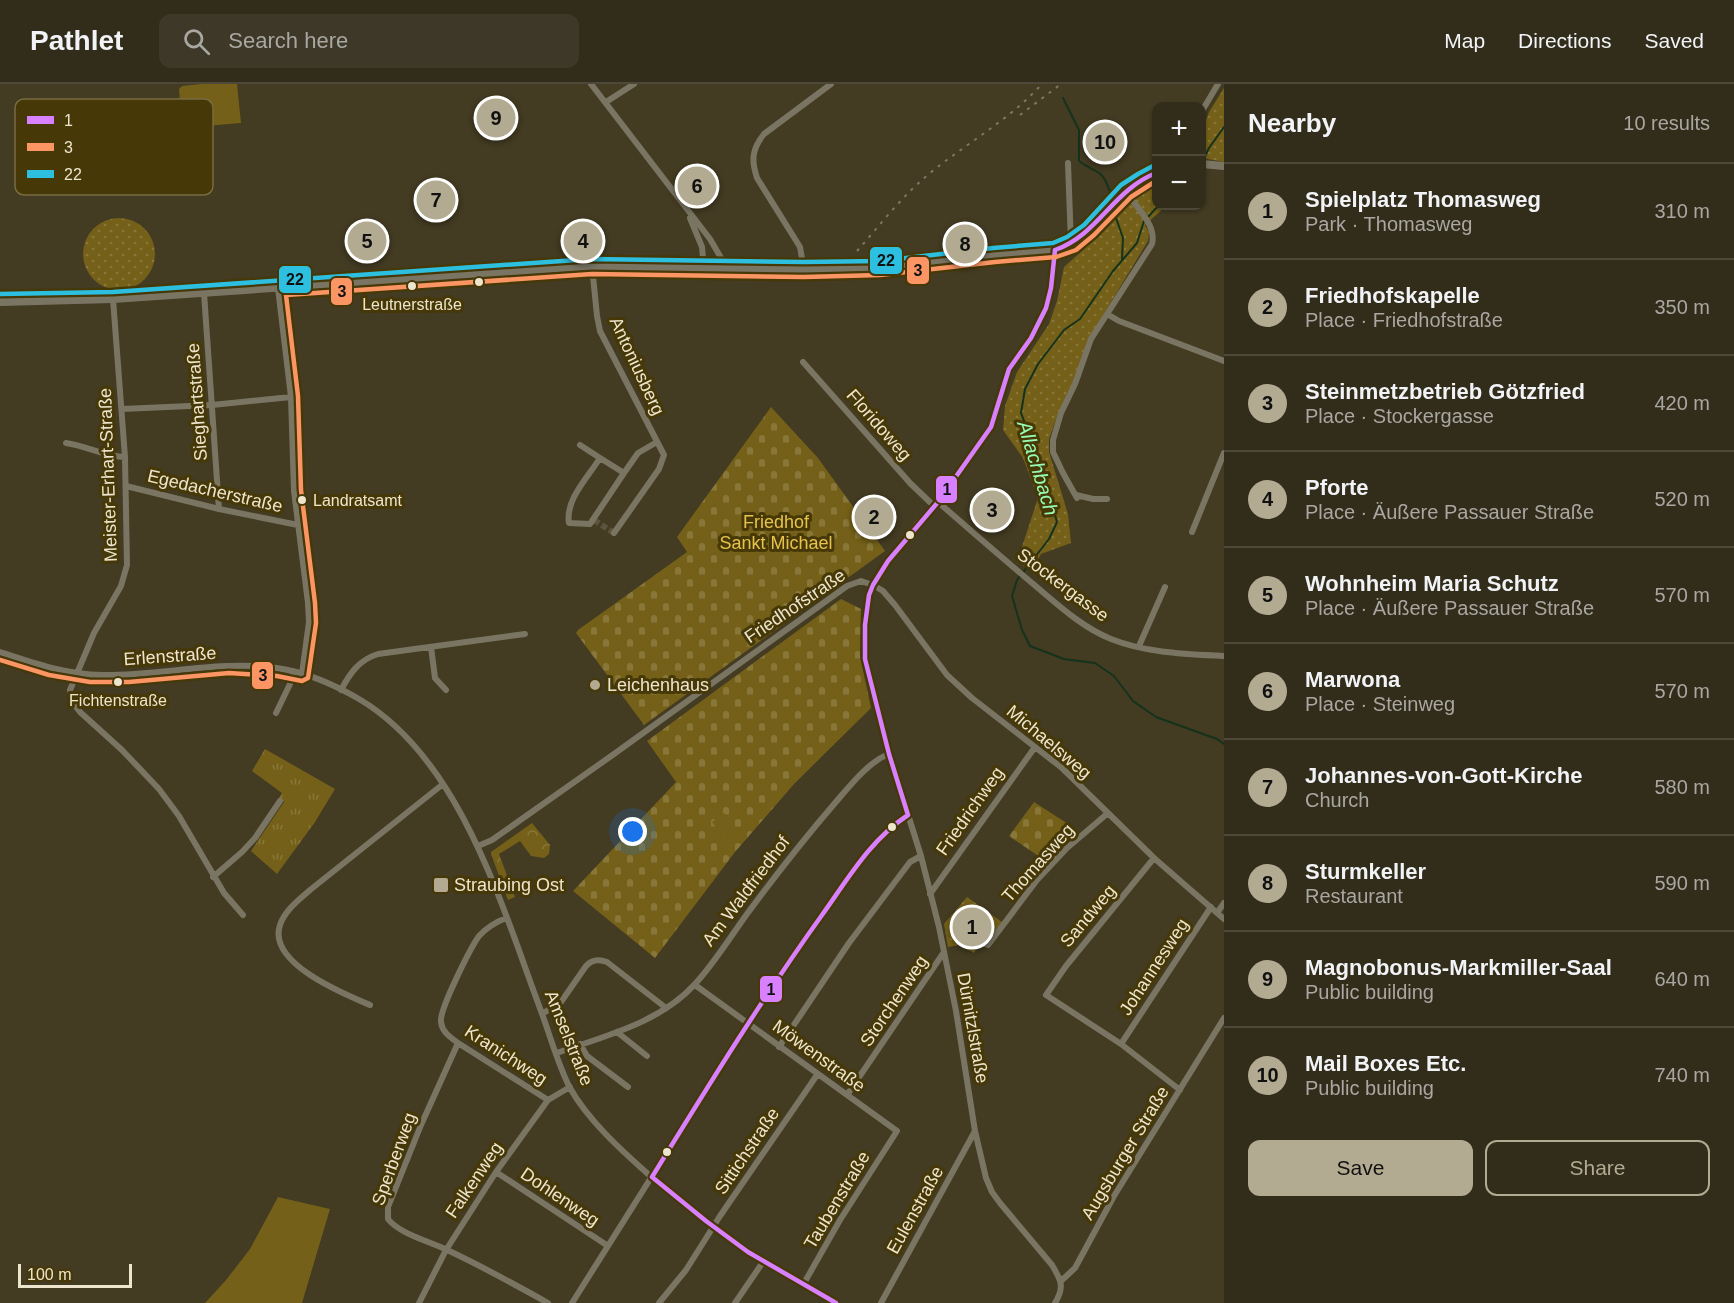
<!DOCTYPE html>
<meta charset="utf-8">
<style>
body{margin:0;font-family:Helvetica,sans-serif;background:#3d3827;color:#f1f3f6}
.controls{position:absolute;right:18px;top:18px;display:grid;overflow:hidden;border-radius:12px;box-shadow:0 2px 4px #0004}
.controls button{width:54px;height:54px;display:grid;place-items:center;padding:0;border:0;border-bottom:2px solid #4d4839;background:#322c1a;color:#f1f3f6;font:30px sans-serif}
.scale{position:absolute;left:18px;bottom:15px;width:114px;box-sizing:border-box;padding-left:6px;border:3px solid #ede5cd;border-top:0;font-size:16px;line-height:21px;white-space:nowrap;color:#ede5cd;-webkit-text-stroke:4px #463807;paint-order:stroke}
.you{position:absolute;left:633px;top:748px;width:21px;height:21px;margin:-15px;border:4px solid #fff;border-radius:50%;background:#1a73e8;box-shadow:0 0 0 9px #1a73e833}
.badge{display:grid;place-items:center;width:39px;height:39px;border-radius:50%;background:#b2aa91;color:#111;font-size:20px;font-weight:700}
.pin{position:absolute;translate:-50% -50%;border:3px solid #fff;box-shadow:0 2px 6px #0006}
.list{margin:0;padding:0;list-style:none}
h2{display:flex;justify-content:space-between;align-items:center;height:78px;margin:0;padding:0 24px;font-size:26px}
h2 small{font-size:20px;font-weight:400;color:#a8a7a2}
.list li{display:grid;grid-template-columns:39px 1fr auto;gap:18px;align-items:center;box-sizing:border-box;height:96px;padding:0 24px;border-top:2px solid #4d4839}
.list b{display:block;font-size:22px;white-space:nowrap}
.list p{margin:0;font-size:20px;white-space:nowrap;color:#a8a7a2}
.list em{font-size:20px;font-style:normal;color:#a8a7a2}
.actions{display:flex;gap:12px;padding:18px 24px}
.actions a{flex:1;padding:14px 0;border:2px solid #b2aa91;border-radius:12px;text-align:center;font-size:21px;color:#b2aa91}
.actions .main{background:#b2aa91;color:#111}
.icon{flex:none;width:33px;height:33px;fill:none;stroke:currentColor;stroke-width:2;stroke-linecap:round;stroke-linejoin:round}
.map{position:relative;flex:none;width:1224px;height:1219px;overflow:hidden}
header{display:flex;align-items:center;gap:36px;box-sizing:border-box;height:84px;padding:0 30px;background:#322c1a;border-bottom:2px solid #4d4839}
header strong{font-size:28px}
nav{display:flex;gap:33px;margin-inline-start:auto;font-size:21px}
.search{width:420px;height:54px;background:#3d3827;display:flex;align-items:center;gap:15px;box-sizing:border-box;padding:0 21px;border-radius:12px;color:#a8a7a2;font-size:22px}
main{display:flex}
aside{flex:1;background:#322c1a}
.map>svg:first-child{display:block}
</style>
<header>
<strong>Pathlet</strong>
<div class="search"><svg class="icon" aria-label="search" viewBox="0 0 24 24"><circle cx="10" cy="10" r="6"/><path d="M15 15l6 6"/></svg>Search here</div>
<nav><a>Map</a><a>Directions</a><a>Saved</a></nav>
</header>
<main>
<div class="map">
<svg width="1224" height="1219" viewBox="0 0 1224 1219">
<defs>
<pattern id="grass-tufts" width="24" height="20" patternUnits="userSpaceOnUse" patternTransform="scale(1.5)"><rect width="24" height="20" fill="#746018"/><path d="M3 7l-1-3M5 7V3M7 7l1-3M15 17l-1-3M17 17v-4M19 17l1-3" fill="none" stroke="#887738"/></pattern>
<pattern id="forest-crowns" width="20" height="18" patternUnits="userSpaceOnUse" patternTransform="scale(1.5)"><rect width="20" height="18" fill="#746018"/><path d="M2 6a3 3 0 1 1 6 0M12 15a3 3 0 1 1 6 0" fill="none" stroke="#887738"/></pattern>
<pattern id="cemetery-stones" width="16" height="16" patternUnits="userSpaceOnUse" patternTransform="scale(1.5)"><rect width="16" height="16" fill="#746018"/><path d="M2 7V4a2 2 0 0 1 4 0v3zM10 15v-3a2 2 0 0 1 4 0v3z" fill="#887738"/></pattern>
<pattern id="park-dots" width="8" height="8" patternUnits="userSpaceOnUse" patternTransform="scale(1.5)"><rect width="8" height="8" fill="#746018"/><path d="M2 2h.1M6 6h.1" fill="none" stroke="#887738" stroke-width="1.8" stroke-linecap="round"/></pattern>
</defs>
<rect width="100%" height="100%" fill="#433b22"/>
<path fill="url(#grass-tufts)" d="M265 665 335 705 315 738 277 790 251 767 284 718 279 714 282 709 252 687Z"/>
<path fill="url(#forest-crowns)" d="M532 739 550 761 549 770 544 774 531 772 520 757 499 770 515 813 508 816 491 770V768Z"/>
<path fill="url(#cemetery-stones)" d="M771 323 818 374 885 467 644 641 576 549 578 546 687 468 677 453Z
M841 515 861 525 860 572 871 624 794 700 735 768 655 874 573 807 676 698 647 657Z
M1034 718 1076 745 1050 780 1009 752Z"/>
<path fill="url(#park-dots)" d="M1224 4V78L1202 74V46L1209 28Z
M1156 100V122H1166L1145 141 1149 148 1148 157 1088 256 1074 298 1056 335 1049 355V368L1068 430 1071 459 1041 470 1032 486 1017 478 1038 414 1023 374 1003 346 1005 322 1017 288 1049 240 1057 217 1064 183 1101 150 1124 122 1143 107Z
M83 170a36 36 0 1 1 72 0a36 36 0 1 1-72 0Z
M967 813 1002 838 993 850 987 845 977 850 978 859 974 869 959 861 948 863 944 840Z"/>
<path fill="#746018" d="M201 0H237L241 39 182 44 179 5 182 2Z
M817 448 823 456 796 478 789 468Z
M724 729 738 746 728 760 712 738Z
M278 1113 330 1125 302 1219H205L226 1196 250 1165Z"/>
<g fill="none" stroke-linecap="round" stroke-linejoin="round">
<path stroke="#15331c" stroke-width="2" d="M1063 14 1079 46V77C1096 90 1102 83 1110 108
M1202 78 1209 64 1224 43
M1115 131 1123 154 1122 175
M1148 133 1158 122
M1144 137 1137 159 1113 187 1080 235 1064 246 1038 280 1025 305 1021 329 1037 370 1057 438 1049 455 1017 496 1012 512 1022 546 1030 562 1064 575 1095 579 1114 592 1133 617 1156 633 1217 655 1224 660"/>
<path stroke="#5c543c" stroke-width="6" stroke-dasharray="6 3" stroke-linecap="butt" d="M594 436 614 449"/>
<path stroke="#7a7563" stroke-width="6" d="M591 0 710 155 724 179 723 185
M606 18 634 0
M1202 27 1218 0
M1068 79 1071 160
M690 134 702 163 704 185
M1055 166 1051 204 1046 224 1031 254 1009 285 991 343 938 418 917 440 879 490 869 511 865 541 864 561 870 600 889 670 921 772 939 843 956 927 975 1047 986 1094 992 1108 1000 1119 1052 1181C1061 1196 1065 1203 1055 1219
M592 182 597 232 600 247 664 371 659 385 614 449
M804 186 800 163 757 94C751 76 752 65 764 50L831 0
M278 204 291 313 294 407 308 519 309 538 302 590
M204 209 219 425
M113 215 125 373 127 481 121 502 94 549 70 606 73 619 80 628 122 666 159 705 179 732 224 809 243 831
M1107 230 1119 237 1224 277
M803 278 910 399 934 422
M122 325 212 321 291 313
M66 359C87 362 104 372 125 373
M580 361 600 374
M624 389 590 440 569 439C565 416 588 393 600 374L624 389 638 369 657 358
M126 402 219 425 298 441
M1076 411 1093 415H1107
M1077 414 1063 389 1053 368V356L1061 329 1075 300 1091 255 1152 160C1157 140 1135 123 1126 107
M938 418C969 445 1000 472 1032 499 1056 519 1081 543 1111 555 1146 569 1186 570 1224 572
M1192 448 1224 369
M1139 562 1165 503
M431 563 435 594 446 606
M0 568C33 579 67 591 102 591 160 592 219 576 277 584 305 588 335 601 359 615 461 675 502 823 541 927 550 951 558 981 570 1004 588 1036 621 1066 648 1090 708 1142 766 1181 836 1219
M341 606C350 589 359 576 378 570L525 550
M276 629 290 600 293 587
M478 762 492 756 614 670 847 502 861 497 873 501 883 507 895 521 947 591 972 614 1062 684 1154 774 1224 835
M1154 774 1066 882 1046 911 1121 960 1180 1006
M213 793 242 768 255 754 280 717
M930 810 1035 663
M1217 829 1224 819
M506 834C496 838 487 843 479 852 471 863 439 926 441 938 442 948 450 953 458 959L548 1016
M993 853 987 850 981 854 982 859 988 861 1037 796 1067 764 1108 729
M695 901 897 1047 840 1136 803 1201
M370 921C344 910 267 879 280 841 285 826 299 816 310 806L443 700
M542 930 561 918 586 882C592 875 599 875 607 878L666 924
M617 948 647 972
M458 959 421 1041 388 1123V1135C400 1150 428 1157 445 1165 480 1181 514 1200 548 1219
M580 960 587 972 628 1003
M1121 960 1211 823
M779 963 849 859 910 778 921 772
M557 969C604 952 660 939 695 900 713 881 731 852 747 830 775 792 804 755 835 719 849 703 869 677 889 670
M847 1011 944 868
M496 1088 608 1162
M1061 1197 1075 1184 1114 1112 1224 934
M419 1219 446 1166 496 1088 548 1016 570 1003
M572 1219 784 883 859 778 896 738 908 731
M659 1219 686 1186 720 1132 817 991
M735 1219 763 1178
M881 1219 975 1047"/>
<path stroke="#7a7563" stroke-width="8" d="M1202 80 1224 82
M0 218 113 215 592 182 804 186 880 184 924 180 994 171 1055 166 1071 160 1089 146 1113 119 1126 107 1142 96 1156 89"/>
<path stroke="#7e7767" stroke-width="2" stroke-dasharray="3 6" stroke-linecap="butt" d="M1020 31 1061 0
M857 167C880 141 902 112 930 89 967 59 1009 36 1042 0"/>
<g stroke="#463807" stroke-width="9">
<path id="bus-1" d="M1055 166C1098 151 1113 106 1156 89
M908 731 889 670 865 575V541L869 511 873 501 888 477 938 418 991 343 1009 285 1031 254 1046 224 1051 204 1055 166
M652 1093C707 1004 761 916 822 831 848 795 870 756 908 731
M652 1093 706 1137 748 1168 836 1219"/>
</g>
<g stroke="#463807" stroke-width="9">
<path id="bus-2" d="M0 576 49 591 90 598H129L229 589 277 592 302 597 308 594 316 539 315 519 301 406 298 312 286 211 592 190 804 193 880 191 995 178 1056 173 1076 166 1094 151 1131 113 1156 97"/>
</g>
<g stroke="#463807" stroke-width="9">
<path id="bus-3" d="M0 210 113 208 591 175 804 178 880 177 993 164 1053 159 1067 153 1084 141 1121 101 1138 90 1153 82"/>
</g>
<use href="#bus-1" stroke="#d880ff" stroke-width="4.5"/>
<use href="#bus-2" stroke="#fb9564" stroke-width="4.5"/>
<use href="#bus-3" stroke="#2dbfdf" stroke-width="4.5"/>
</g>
<g fill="#ede5cd" stroke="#463807" stroke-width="2">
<circle cx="479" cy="198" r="5"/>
<circle cx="412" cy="202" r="5"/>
<circle cx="302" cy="416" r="5"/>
<circle cx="910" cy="451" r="5"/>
<circle cx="118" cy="598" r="5"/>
<circle cx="892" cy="743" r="5"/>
<circle cx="667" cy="1068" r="5"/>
</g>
<g fill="#b2aa91" stroke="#463807" stroke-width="2">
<circle cx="595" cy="601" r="6"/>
<rect x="433" y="793" width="16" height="16" rx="3"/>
</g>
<g text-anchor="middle" stroke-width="6" stroke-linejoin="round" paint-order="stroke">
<g font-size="16" fill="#ede5cd" stroke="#463807">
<text x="412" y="226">Leutnerstraße</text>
<text x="313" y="422" text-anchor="start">Landratsamt</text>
<text x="118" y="622">Fichtenstraße</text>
</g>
<g font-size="18" fill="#ede5cd" stroke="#463807">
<text transform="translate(637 282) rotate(65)" y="6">Antoniusberg</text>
<text transform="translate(197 318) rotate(-94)" y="6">Sieghartstraße</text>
<text transform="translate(879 341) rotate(49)" y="6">Floridoweg</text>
<text transform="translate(108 391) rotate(-92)" y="6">Meister-Erhart-Straße</text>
<text transform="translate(215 407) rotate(13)" y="6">Egedacherstraße</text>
<text transform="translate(1063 501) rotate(37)" y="6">Stockergasse</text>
<text transform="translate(795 522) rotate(-34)" y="6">Friedhofstraße</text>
<text transform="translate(170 572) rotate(-4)" y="6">Erlenstraße</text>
<text transform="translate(1049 658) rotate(40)" y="6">Michaelsweg</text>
<text transform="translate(970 727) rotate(-55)" y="6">Friedrichweg</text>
<text transform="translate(1038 779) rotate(-48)" y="6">Thomasweg</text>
<text transform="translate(746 807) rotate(-53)" y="6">Am Waldfriedhof</text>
<text transform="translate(1088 832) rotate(-50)" y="6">Sandweg</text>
<text transform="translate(1154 883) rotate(-57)" y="6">Johannesweg</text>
<text transform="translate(894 917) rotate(-56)" y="6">Storchenweg</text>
<text transform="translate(973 944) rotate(80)" y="6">Dürnitzlstraße</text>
<text transform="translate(569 954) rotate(68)" y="6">Amselstraße</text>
<text transform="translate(506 971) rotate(33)" y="6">Kranichweg</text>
<text transform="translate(819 972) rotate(36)" y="6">Möwenstraße</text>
<text transform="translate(747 1067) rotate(-56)" y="6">Sittichstraße</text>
<text transform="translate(1125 1069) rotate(-59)" y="6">Augsburger Straße</text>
<text transform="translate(394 1075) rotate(-70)" y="6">Sperberweg</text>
<text transform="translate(474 1096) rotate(-56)" y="6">Falkenweg</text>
<text transform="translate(560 1113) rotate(34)" y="6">Dohlenweg</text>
<text transform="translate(837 1116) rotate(-59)" y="6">Taubenstraße</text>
<text transform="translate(915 1126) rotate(-61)" y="6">Eulenstraße</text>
</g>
<g font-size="18" fill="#e6c24e" stroke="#463807">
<text x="776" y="444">Friedhof<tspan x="776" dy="21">Sankt Michael</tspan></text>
</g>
<g font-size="18" fill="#ede5cd" stroke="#463807" text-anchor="start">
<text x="607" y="607">Leichenhaus</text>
<text x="454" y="807">Straubing Ost</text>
</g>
<g font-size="20" font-style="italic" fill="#97fcb3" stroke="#463807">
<text transform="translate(1038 384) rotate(73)" y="7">Allachbach</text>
</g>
</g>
<rect x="15" y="15" width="198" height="96" rx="9" fill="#463807" stroke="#786c42" stroke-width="1.5"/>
<rect x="27" y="32" width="27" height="8" fill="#d880ff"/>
<rect x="27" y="59" width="27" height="8" fill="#fb9564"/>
<rect x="27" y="86" width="27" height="8" fill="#2dbfdf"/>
<g font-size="16" fill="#ede5cd">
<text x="64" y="42">1</text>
<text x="64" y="69">3</text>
<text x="64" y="96">22</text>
</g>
<g stroke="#463807" stroke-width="2">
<rect x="869" y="162" width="34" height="29" rx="6" fill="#2dbfdf"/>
<rect x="906" y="172" width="24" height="29" rx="6" fill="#fb9564"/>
<rect x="278" y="181" width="34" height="29" rx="6" fill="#2dbfdf"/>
<rect x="330" y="193" width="23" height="29" rx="6" fill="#fb9564"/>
<rect x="935" y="391" width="23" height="29" rx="6" fill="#d880ff"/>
<rect x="251" y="577" width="23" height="29" rx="6" fill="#fb9564"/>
<rect x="759" y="891" width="24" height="28" rx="6" fill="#d880ff"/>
</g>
<g font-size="16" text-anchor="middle" font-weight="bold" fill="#111">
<text x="886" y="182">22</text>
<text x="918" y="192">3</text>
<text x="295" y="201">22</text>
<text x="342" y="213">3</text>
<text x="947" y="411">1</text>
<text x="263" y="597">3</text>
<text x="771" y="911">1</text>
</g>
</svg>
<div class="controls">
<button>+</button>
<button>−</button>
</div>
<div class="scale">100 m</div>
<div class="you"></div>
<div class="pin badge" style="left:972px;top:843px">1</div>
<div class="pin badge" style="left:874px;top:433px">2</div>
<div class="pin badge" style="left:992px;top:426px">3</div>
<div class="pin badge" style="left:583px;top:157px">4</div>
<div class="pin badge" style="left:367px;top:157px">5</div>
<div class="pin badge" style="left:697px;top:102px">6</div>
<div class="pin badge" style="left:436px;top:116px">7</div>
<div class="pin badge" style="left:965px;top:160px">8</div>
<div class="pin badge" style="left:496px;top:34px">9</div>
<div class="pin badge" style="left:1105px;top:58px">10</div>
</div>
<aside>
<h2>Nearby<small>10 results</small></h2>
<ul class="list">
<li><span class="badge">1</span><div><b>Spielplatz Thomasweg</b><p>Park · Thomasweg</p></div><em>310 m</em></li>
<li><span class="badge">2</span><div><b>Friedhofskapelle</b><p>Place · Friedhofstraße</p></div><em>350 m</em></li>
<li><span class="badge">3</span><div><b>Steinmetzbetrieb Götzfried</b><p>Place · Stockergasse</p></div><em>420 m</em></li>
<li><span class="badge">4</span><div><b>Pforte</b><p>Place · Äußere Passauer Straße</p></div><em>520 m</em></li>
<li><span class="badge">5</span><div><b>Wohnheim Maria Schutz</b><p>Place · Äußere Passauer Straße</p></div><em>570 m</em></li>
<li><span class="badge">6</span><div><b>Marwona</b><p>Place · Steinweg</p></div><em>570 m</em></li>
<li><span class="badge">7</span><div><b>Johannes-von-Gott-Kirche</b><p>Church</p></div><em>580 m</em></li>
<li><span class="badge">8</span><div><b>Sturmkeller</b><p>Restaurant</p></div><em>590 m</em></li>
<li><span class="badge">9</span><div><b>Magnobonus-Markmiller-Saal</b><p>Public building</p></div><em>640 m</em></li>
<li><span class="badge">10</span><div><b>Mail Boxes Etc.</b><p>Public building</p></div><em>740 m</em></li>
</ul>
<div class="actions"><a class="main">Save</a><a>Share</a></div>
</aside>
</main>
